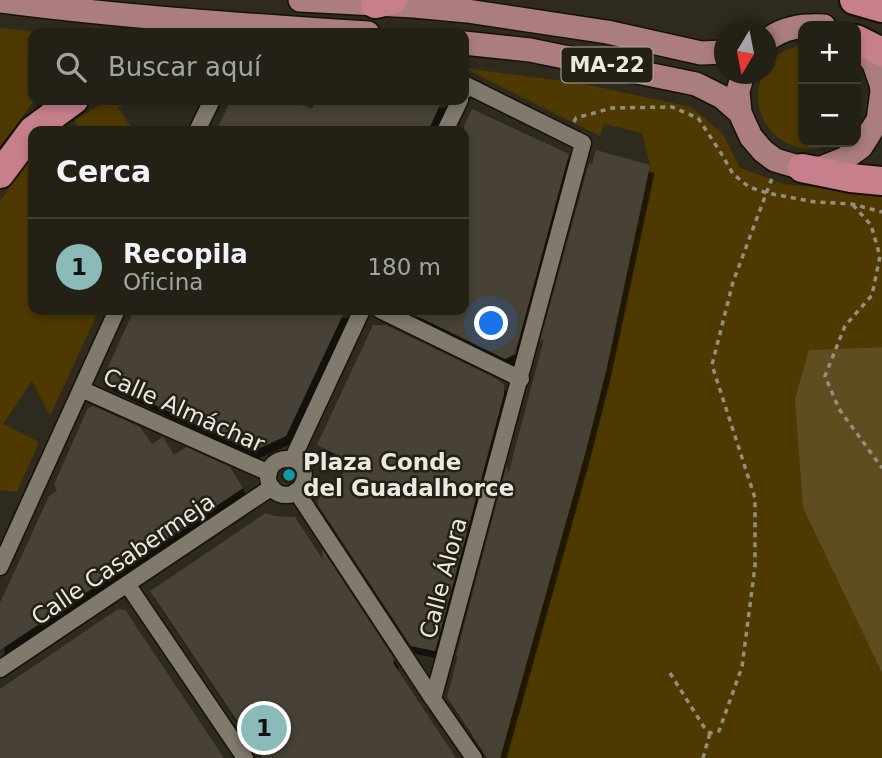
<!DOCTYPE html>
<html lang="es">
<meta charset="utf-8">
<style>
body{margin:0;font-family:"DejaVu Sans",sans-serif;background:#2b281f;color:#f1f3f6}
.controls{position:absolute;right:21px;top:21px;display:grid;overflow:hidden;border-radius:14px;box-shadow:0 4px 10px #0003}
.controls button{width:63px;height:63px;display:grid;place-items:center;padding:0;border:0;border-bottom:2px solid #403e35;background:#232016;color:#f1f3f6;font:35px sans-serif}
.compass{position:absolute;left:714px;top:21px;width:63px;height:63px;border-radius:50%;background:#232016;box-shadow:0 4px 10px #0003;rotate:190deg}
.you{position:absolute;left:492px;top:324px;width:24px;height:24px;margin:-18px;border:5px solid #fff;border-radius:50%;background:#1a73e8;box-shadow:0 0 0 10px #1a73e833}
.badge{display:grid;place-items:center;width:46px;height:46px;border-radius:50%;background:#8bbbb9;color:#111;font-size:23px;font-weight:700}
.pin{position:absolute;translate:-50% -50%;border:4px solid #fff;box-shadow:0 2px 7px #0006}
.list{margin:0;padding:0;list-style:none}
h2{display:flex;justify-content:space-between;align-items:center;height:91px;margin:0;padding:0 28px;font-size:30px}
h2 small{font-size:23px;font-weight:400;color:#a3a3a1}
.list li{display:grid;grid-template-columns:46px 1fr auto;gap:21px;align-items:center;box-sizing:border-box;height:98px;padding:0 28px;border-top:2px solid #403e35}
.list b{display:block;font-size:26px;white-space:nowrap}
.list p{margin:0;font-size:23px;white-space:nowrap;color:#a3a3a1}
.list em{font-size:23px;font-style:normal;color:#a3a3a1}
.icon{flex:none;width:38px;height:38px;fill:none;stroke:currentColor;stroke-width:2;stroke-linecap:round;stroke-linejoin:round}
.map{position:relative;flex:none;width:882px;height:758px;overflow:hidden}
.search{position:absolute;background:#232016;box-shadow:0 4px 10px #0003;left:28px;top:28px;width:441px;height:77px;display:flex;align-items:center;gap:18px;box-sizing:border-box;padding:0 24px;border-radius:14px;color:#a3a3a1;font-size:26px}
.panel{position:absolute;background:#232016;box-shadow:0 4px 10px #0003;left:28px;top:126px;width:441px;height:189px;border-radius:14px}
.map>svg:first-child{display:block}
</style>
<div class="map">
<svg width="882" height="758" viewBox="0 0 882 758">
<defs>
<filter id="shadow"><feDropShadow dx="4.5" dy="8" stdDeviation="0" flood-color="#0009"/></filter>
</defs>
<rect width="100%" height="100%" fill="#2f2a1e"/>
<path fill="#4e3a00" d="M0 28 46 33H33V100H35L0 146Z
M803 45V142H835C792 167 741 119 763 74H766C766 56 789 48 803 45Z
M464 68 579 83 691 107 723 134 740 168 784 184 882 195V347L809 350 803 508 882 673V758H500L650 165 642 133 604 124 600 136Z
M856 72C863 89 863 104 856 121Z
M107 100H132L118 108 134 131H83L74 121Z
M33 156V310H99L50 416 32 381 3 424 39 442 17 492 0 490V201L28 161Z"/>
<path fill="#604d1f" d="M882 347V673L803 508 795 399 809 350Z"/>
<path fill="#474235" filter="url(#shadow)" d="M231 100H293L312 109 316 100H442L428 131H216Z
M472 109 569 154 515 354 505 359 405 310H464V126Z
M596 150 650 165 606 371 586 450 500 758H487L447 697 458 656H456L507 464 508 475 544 339 540 341 589 163 592 164Z
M134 310H345L286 436 253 451 102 380Z
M373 325H386L497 379 504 385V394L435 651 411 646 318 505V501L323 482 336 488 349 461 317 445Z
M93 406 140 427 152 444 163 437 174 455 186 447 230 467 243 488 0 650V603L49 496 57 491 54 484 56 480 88 408Z
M266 513 275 516 295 517 323 560 322 549 394 659 393 663 456 758H262L150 591Z
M118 609 125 610 224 758H0V689Z"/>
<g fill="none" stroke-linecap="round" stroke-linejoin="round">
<g stroke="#171208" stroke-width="19">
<path id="minor" d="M197 131 212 100
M445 131 460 100
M380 310 521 379
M81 389 269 473
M268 477a18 18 0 1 1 36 0a18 18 0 1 1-36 0Z
M292 460 362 310
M296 491 433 699 474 758
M0 567 117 310
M127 584 245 758
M0 669 272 487
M433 699 583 143 466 85 464 91"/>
</g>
<g stroke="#171208" stroke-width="26">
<path id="primary" d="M300 0 414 6 467 11 607 32 701 53 724 52
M0 1C122 17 245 25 368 33
M766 41C783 27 803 25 824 26
M464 43 530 50 696 84 722 97 740 113
M743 74 738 91 740 113 751 137 763 151 775 160 802 168H821L844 159 861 147 878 120 882 91 881 84 874 64 865 51 856 42"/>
</g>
<g stroke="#171208" stroke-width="32">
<path id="motorway" d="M854 0 882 8
M375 4 393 0
M856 39 882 52
M802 168 851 178 882 181
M0 174 33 130 74 100"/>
</g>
<path stroke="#928e84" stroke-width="3.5" stroke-dasharray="5 5" stroke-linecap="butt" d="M574 122 576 118 612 108 672 107 698 118 721 153 733 174 749 187 767 193 815 202 852 204 882 212
M853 205 871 225 880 256 872 295 845 326 825 376 839 409 882 468
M670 673 704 727 710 733 719 731 742 667 755 566V498L712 365 733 282 772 178
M703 758 710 733"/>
<use href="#minor" stroke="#807a6c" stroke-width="16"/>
<use href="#primary" stroke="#ab7d7f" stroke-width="23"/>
<use href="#motorway" stroke="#c87f8c" stroke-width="28"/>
</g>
<circle fill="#0f9aa8" stroke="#252015" stroke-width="2.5" cx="289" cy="475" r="7"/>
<g text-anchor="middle" stroke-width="5" stroke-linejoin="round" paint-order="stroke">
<rect fill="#252015" stroke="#b0ada4" stroke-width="2" x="561.5" y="47.5" width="91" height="35" rx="5"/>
<g font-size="21" font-weight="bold" fill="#ece9e1">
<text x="607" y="72">MA-22</text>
</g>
<g font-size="23" fill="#ece9e1" stroke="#252015">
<text transform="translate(184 410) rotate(24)" y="8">Calle Almáchar</text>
<text transform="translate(123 559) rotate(-34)" y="8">Calle Casabermeja</text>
<text transform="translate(443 578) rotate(-75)" y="8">Calle Álora</text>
</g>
<g font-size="23" font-weight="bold" fill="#ece9e1" stroke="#252015" text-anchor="start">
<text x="303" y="470">Plaza Conde<tspan x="303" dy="26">del Guadalhorce</tspan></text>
</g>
</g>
</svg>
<div class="controls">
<button>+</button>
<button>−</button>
</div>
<svg class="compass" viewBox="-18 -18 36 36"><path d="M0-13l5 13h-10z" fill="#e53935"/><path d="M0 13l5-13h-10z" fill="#a3a3a1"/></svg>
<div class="you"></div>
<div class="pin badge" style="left:264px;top:728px">1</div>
<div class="search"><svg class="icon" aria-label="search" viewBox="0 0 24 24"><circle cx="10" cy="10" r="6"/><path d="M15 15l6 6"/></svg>Buscar aquí</div>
<section class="panel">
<h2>Cerca<small></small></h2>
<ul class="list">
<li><span class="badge">1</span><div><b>Recopila</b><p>Oficina</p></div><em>180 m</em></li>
</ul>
</section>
</div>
